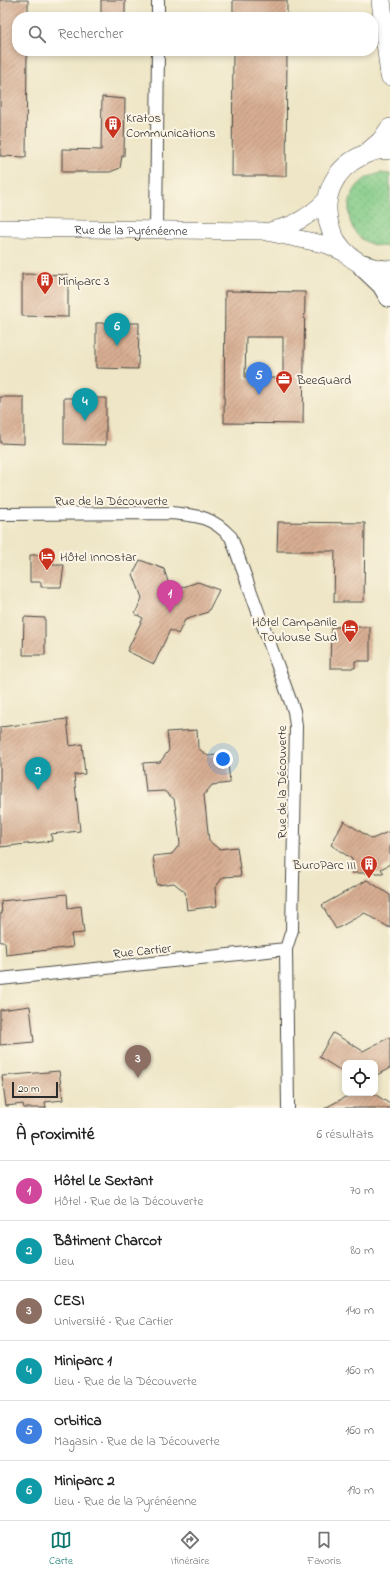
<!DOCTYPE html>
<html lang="fr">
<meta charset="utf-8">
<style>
body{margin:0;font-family:"Indie Flower",sans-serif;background:#f6f6f6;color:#222}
.controls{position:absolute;right:12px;bottom:12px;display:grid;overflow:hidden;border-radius:8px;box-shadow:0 2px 6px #0003}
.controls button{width:36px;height:36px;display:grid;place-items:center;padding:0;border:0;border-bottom:1px solid #e0e0e0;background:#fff;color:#222;font:20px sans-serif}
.scale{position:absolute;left:12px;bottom:10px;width:46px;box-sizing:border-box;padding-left:4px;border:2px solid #2b2b2b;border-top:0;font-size:11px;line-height:14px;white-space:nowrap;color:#2b2b2b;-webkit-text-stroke:3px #fcf5e5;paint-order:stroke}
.you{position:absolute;left:223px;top:759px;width:14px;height:14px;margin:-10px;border:3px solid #fff;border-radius:50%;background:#1a73e8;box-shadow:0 0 0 6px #1a73e833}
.badge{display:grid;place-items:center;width:26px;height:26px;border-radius:50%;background:#0f766e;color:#fff;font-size:13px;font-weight:700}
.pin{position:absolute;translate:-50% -33px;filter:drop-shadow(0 1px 2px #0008)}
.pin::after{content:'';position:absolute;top:21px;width:14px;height:12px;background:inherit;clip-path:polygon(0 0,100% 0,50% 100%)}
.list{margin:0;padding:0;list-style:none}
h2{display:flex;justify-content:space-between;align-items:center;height:52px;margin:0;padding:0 16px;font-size:17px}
h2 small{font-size:13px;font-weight:400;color:#767676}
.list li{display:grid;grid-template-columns:26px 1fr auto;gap:12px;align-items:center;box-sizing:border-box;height:60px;padding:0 16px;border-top:1px solid #e0e0e0}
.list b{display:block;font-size:15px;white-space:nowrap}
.list p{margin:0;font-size:13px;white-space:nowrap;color:#767676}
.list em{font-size:13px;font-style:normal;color:#767676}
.icon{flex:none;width:22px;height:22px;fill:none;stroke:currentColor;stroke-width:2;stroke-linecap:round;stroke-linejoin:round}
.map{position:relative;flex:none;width:390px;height:1108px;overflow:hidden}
.search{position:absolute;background:#fff;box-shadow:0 2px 6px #0003;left:12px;right:12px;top:12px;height:44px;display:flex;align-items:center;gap:10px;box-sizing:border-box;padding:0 14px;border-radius:16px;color:#767676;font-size:15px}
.sheet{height:412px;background:#fff}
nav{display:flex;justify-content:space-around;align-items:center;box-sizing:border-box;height:56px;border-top:1px solid #e0e0e0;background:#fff;font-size:11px;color:#767676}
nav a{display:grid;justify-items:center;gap:2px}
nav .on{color:#0f766e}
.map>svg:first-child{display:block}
</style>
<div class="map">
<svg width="390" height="1108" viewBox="0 0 390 1108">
<defs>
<pattern id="green-dots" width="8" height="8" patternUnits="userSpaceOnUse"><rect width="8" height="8" fill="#81ca86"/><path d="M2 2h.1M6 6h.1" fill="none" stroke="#6aa46e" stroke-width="1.8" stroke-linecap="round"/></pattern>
<pattern id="building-hatch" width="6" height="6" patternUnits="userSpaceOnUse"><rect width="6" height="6" fill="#d7ad92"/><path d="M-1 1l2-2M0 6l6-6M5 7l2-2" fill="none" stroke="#af8d77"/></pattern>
</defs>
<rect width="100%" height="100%" fill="#fcf5e5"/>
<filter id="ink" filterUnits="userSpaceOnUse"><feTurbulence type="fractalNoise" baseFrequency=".025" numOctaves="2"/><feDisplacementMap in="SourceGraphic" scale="8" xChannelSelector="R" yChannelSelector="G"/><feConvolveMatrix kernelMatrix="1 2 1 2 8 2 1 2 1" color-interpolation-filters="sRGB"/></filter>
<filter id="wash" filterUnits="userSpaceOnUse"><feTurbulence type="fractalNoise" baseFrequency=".012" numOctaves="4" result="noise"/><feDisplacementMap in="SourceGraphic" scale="16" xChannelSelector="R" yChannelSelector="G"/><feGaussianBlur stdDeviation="0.9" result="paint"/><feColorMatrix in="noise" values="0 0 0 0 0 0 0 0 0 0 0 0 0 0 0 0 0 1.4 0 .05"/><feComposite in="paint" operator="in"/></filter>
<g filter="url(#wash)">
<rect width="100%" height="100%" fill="#eee6c6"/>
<path fill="url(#green-dots)" stroke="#567a58" d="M380 173 390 174V247C380 246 372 246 363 240 343 226 345 192 365 179 369 176 375 175 380 173Z"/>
<g id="blocks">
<path fill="url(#building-hatch)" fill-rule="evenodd" d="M0 0H28V17H17V51H27L26 157 0 156Z
M101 0H125V17H101Z
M233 0H287V17H233Z
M233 51H287L286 176H232Z
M102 97 125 99 124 156H122L120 168 110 172H62V149L101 150Z
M22 274 68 275V317L22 316Z
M225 291 305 292 303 424 224 423ZM246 337H283V378H245Z
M96 323H139L138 369 96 368Z
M0 397H24V444L0 443Z
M64 398H106V445L64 444Z
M278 522 365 523 364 602H334L335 551H277Z
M30 555H52L53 565H64L61 587H41V582H30Z
M140 560 164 569 171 591 198 582 219 590 208 612 185 620 178 634 170 630 154 664 127 651 143 618 135 614 142 598 133 574Z
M24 617 45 618V655H23Z
M331 627H370V661H355V668H330Z
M67 719 70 746 82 744 85 774 74 775 80 831 51 834 52 841 0 847V727Z
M197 730 198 748 208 756 227 754 230 783 212 785 204 795 209 841 219 849 237 847 241 876 223 877 215 888 217 906 187 910 185 892 174 883 157 885 153 856 172 854 180 844 177 817 174 799 164 791 146 792 143 763 160 762 169 750 167 732Z
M344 821 372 839 390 831V864L381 869 384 873H352V859L331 845Z
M367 880 390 895V928L365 913 336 929 322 905Z
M67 894 68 908 81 906 84 933 71 934 73 947 6 955 5 942H0V914H2L1 901Z
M30 1006 34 1042 0 1045V1010Z
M333 1033 363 1051 390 1037V1068L375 1076V1063H345V1073L319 1057Z
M59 1071 63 1100 45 1102 46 1108H24L23 1104 6 1106 2 1076Z
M353 1093H373L390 1104V1108H325Z"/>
</g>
</g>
<g filter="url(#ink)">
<use href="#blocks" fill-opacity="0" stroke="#484742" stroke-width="1"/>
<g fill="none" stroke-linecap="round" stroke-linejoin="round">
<g stroke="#484742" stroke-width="14">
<path id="street" d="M158 17V0
M156 230 158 51
M0 514 171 513C199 516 211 516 231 537L294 711 296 726 292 930 286 949 288 1108
M0 979 286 949"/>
</g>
<g stroke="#484742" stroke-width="18">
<g id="secondary">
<path id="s1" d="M0 228 262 231 328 245 343 252"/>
<path d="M272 230C295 226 311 215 327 199"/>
</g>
</g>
<g stroke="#484742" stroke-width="20">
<path id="primary" d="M381 0 390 76
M390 150C380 148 369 152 361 156 302 185 325 270 390 270
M368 152 381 141 390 128"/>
</g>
<g stroke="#484742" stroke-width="24">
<path id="highway" d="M364 266 383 284 390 296"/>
</g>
<use href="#street" stroke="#fff" stroke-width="12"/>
<use href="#secondary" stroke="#fff" stroke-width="17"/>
<use href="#primary" stroke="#fff" stroke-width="19"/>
<use href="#highway" stroke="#fff" stroke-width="22"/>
</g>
</g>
<defs>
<g id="building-pin" transform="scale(0.9)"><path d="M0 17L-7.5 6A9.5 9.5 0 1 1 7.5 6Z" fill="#c8321e" stroke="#fcf5e5"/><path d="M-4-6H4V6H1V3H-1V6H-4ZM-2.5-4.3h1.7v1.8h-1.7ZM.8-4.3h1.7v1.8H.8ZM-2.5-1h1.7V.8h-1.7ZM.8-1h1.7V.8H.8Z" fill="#fff"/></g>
<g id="office-pin" transform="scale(0.9)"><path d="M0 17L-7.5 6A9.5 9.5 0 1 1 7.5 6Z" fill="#c8321e" stroke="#fcf5e5"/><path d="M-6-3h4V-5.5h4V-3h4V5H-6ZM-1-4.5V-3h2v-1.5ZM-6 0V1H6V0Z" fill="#fff"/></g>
<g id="hotel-pin" transform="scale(0.9)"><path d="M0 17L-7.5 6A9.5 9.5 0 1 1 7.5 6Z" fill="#c8321e" stroke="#fcf5e5"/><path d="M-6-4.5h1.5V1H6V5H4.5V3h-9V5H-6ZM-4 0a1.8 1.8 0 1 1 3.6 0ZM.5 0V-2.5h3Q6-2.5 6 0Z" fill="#fff"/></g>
</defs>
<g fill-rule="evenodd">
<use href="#building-pin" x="113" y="124"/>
<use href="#building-pin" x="45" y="280"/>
<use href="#office-pin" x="284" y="379"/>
<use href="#hotel-pin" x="47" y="556"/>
<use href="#hotel-pin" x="350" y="628"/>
<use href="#building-pin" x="369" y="864"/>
</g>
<g text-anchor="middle" stroke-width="4" stroke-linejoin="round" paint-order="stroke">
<g font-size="13" fill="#2b2b2b" stroke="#fcf5e5" text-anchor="start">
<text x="126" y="122">Kratos<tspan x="126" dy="15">Communications</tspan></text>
<text x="58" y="285">Miniparc 3</text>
<text x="297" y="384">BeeGuard</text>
<text x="60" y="561">Hôtel InnOstar</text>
<text x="337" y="626" text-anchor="end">Hôtel Campanile<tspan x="337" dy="15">Toulouse Sud</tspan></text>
<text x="356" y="869" text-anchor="end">BuroParc III</text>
</g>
<g font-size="13" fill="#2b2b2b" stroke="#fcf5e5">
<text dy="5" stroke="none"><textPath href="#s1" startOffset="131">Rue de la Pyrénéenne</textPath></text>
<text x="111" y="505">Rue de la Découverte</text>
<text transform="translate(281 782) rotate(-90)" y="5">Rue de la Découverte</text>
<text transform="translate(142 950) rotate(-6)" y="5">Rue Cartier</text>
</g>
</g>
</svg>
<div class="controls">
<button><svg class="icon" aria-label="locate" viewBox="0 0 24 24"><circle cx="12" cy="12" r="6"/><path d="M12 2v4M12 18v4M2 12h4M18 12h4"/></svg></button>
</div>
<div class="scale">20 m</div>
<div class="you"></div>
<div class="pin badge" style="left:170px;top:613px;background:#d1479c">1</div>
<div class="pin badge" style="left:38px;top:790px;background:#0f9aa8">2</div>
<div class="pin badge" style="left:138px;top:1078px;background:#8d6e63">3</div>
<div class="pin badge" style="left:85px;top:421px;background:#0f9aa8">4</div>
<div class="pin badge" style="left:259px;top:395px;background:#3f7fe0">5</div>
<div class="pin badge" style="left:117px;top:346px;background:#0f9aa8">6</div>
<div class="search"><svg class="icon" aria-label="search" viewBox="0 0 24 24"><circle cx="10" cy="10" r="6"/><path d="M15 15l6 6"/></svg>Rechercher</div>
</div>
<section class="sheet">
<h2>À proximité<small>6 résultats</small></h2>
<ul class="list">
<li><span class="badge" style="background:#d1479c">1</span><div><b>Hôtel Le Sextant</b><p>Hôtel · Rue de la Découverte</p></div><em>70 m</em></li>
<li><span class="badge" style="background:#0f9aa8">2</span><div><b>Bâtiment Charcot</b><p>Lieu</p></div><em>80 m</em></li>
<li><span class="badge" style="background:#8d6e63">3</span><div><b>CESI</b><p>Université · Rue Cartier</p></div><em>140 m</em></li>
<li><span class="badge" style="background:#0f9aa8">4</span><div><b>Miniparc 1</b><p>Lieu · Rue de la Découverte</p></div><em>160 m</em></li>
<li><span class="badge" style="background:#3f7fe0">5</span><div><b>Orbitica</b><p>Magasin · Rue de la Découverte</p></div><em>160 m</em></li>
<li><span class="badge" style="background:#0f9aa8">6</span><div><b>Miniparc 2</b><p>Lieu · Rue de la Pyrénéenne</p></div><em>190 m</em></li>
</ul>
</section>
<nav>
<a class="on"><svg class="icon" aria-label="map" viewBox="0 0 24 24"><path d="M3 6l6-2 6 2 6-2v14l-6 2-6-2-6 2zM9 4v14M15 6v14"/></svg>Carte</a>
<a><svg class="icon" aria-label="directions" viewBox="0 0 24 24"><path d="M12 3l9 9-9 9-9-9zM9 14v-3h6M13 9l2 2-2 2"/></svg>Itinéraire</a>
<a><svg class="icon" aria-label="saved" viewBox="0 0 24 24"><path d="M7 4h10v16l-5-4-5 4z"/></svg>Favoris</a>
</nav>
